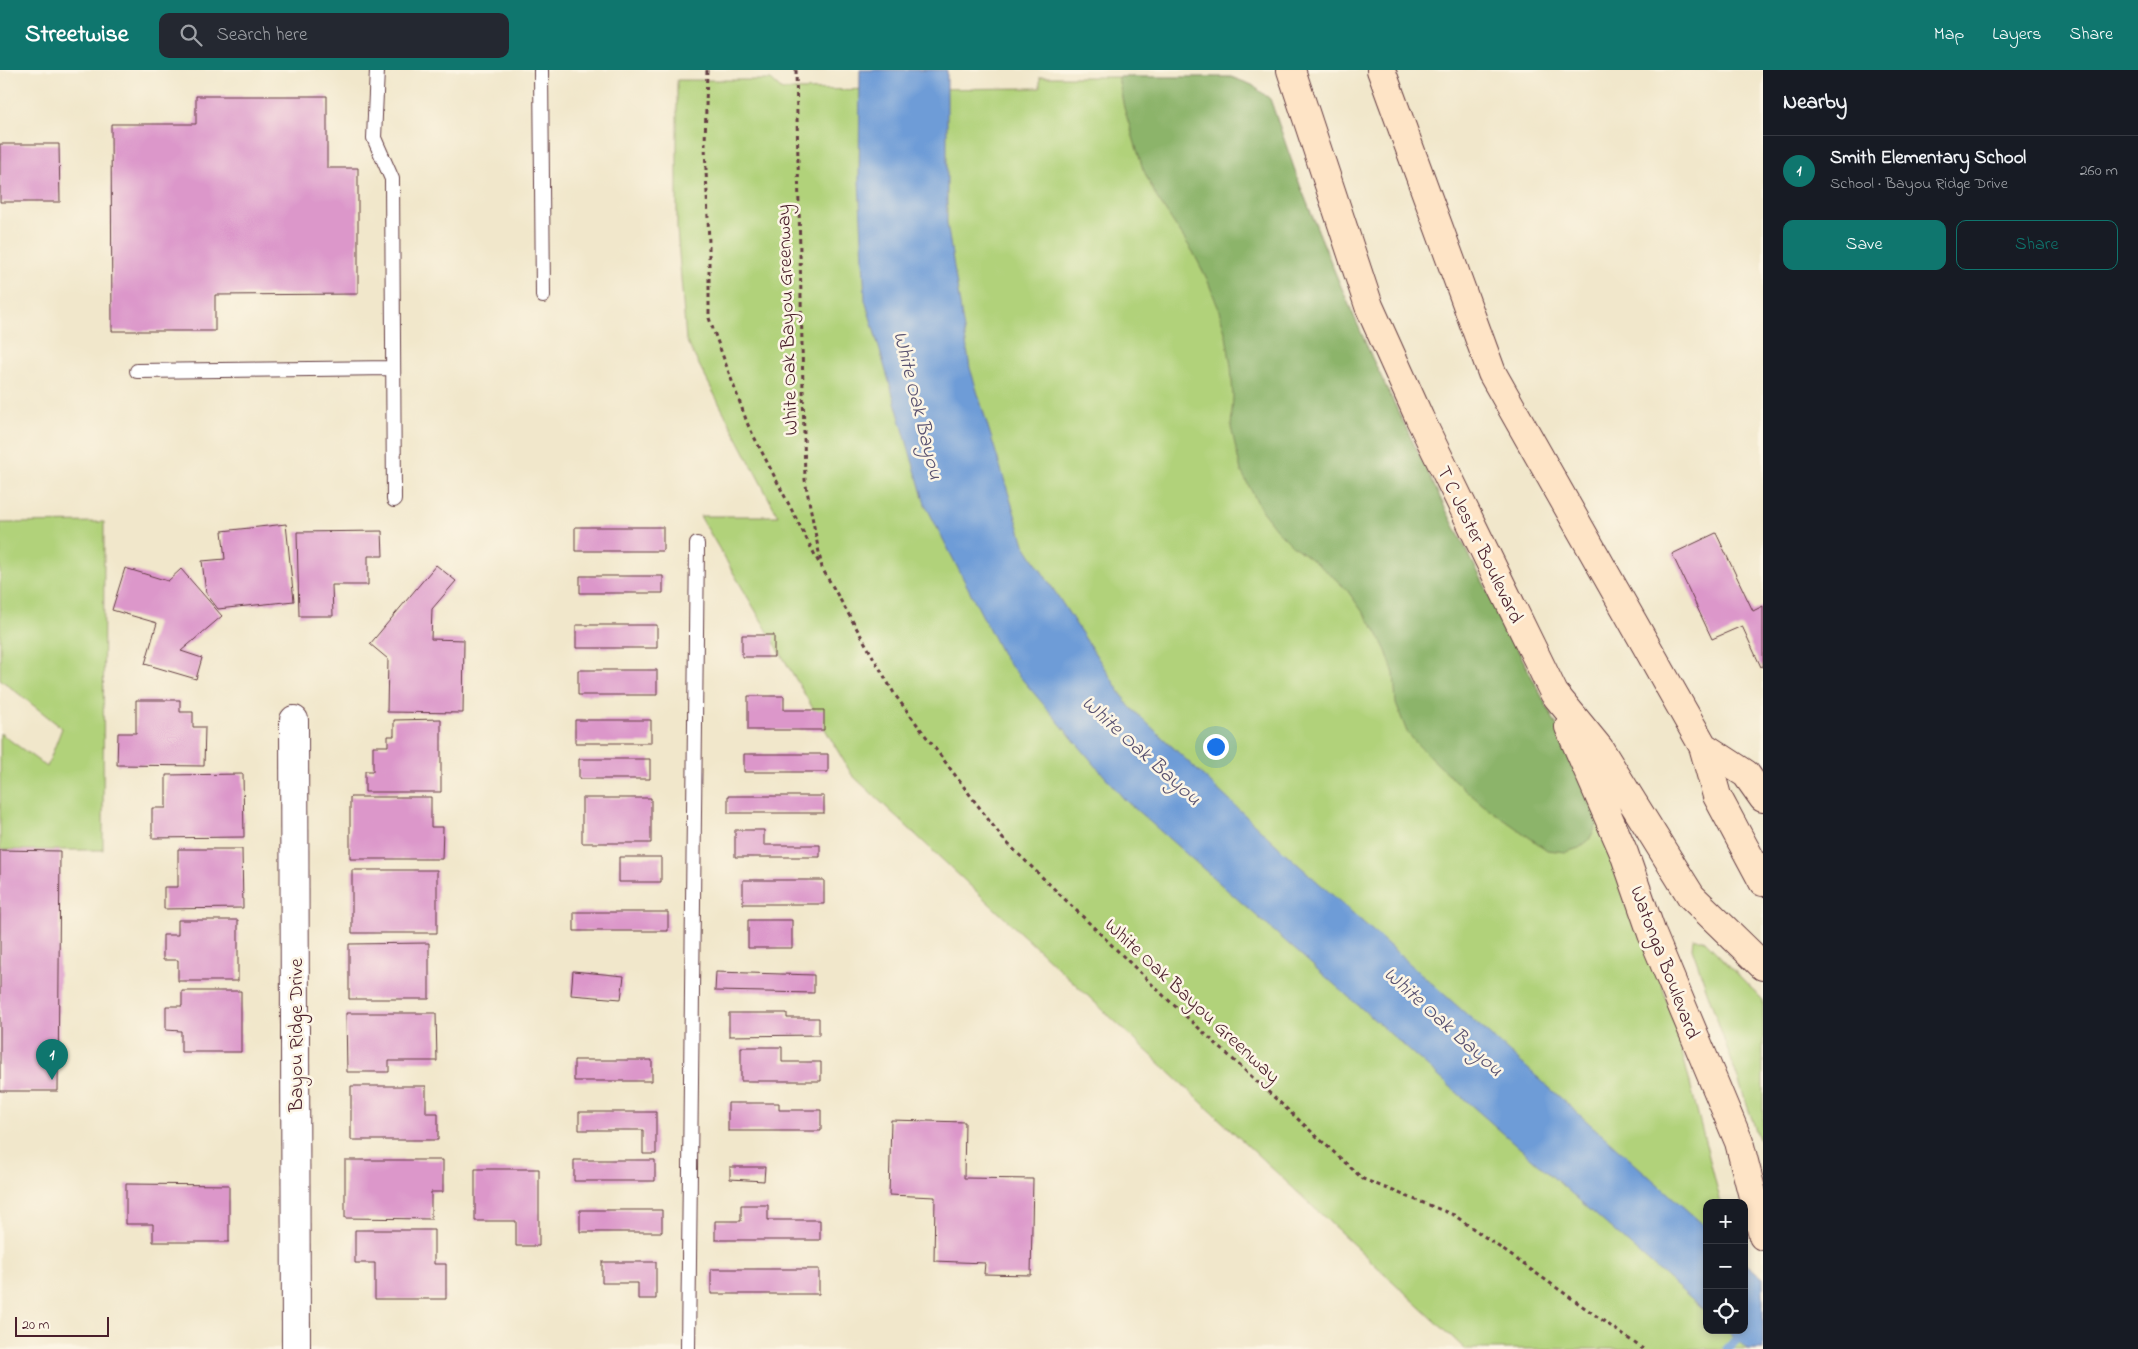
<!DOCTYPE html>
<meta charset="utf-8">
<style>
body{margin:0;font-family:"Indie Flower",sans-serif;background:#242831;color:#f1f3f6}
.controls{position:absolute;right:15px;bottom:15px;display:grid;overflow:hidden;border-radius:10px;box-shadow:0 2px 8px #0003}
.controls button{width:45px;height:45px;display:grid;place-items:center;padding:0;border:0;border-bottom:1px solid #363941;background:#171b24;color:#f1f3f6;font:25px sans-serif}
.scale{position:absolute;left:15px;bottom:12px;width:94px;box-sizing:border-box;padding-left:5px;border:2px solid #4a1f2b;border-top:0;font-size:14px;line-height:18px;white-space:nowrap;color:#4a1f2b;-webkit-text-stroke:4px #fcf5e5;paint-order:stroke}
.you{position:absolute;left:1215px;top:676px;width:18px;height:18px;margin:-12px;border:4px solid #fff;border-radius:50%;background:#1a73e8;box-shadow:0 0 0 8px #1a73e833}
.badge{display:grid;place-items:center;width:32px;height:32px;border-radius:50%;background:#0f766e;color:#fff;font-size:16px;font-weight:700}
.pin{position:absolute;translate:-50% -41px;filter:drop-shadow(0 1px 2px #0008)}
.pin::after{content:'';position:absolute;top:26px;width:18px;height:15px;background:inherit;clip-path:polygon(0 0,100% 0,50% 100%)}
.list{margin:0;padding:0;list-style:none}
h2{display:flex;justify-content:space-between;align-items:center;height:65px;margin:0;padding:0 20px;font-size:21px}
h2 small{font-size:16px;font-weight:400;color:#9ea1a6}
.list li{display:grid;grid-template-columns:32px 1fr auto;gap:15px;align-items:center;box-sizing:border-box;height:70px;padding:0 20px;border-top:1px solid #363941}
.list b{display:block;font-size:19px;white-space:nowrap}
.list p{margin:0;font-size:16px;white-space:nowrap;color:#9ea1a6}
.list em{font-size:16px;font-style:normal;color:#9ea1a6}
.actions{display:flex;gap:10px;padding:15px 20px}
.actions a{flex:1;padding:11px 0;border:1px solid #0f766e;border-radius:10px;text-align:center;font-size:18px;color:#0f766e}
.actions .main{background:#0f766e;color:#fff}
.icon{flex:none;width:28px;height:28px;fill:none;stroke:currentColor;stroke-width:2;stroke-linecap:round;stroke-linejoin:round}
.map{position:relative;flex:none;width:1763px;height:1279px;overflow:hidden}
header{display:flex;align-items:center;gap:30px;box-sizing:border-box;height:70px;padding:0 25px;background:#0f766e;color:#fff}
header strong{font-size:24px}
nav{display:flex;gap:28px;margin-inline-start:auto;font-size:18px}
.search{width:350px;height:45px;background:#242831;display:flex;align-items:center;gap:12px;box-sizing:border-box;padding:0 18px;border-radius:10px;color:#9ea1a6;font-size:19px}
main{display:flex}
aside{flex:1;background:#171b24}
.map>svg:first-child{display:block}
</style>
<header>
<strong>Streetwise</strong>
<div class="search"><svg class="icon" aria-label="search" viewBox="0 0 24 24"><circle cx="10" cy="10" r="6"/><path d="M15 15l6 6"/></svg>Search here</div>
<nav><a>Map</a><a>Layers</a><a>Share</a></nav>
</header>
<main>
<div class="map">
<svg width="1763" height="1279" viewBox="0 0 1763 1279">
<rect width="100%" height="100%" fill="#fcf5e5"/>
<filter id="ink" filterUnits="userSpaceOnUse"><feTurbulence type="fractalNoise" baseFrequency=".02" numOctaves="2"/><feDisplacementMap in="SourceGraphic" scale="10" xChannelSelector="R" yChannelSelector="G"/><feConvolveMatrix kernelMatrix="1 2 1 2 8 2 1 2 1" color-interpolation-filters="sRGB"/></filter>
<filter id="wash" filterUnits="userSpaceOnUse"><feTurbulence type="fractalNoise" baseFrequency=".0096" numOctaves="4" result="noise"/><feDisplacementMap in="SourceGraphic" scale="20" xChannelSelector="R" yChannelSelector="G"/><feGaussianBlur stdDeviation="1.12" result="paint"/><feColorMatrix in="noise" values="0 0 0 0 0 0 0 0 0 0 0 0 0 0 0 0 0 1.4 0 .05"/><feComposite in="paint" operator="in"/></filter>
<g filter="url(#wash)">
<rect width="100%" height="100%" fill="#f1e7cb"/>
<path fill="#b1d27a" stroke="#7e7852" d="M1040 7H1231L1252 15 1270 29 1301 118 1336 205 1373 290 1446 440 1597 734 1654 889 1678 967 1721 1133H1707V1260H1744L1755 1279H1465L852 705 700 446H778L686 270 677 159V10H771L782 20 1040 18Z
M104 452 103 780H0V663L47 697 62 658 0 609V453Z
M1693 869H1703L1763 930V1074L1760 1072 1692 878Z"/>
<path fill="#8cb46a" stroke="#6b6a4a" d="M1118 7H1231L1252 15 1270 29 1301 118 1336 205 1373 290 1446 440 1597 734 1598 753 1589 770 1579 778 1566 782 1547 780 1482 734 1454 710 1417 674 1407 662 1396 634 1394 604 1386 581 1375 559 1347 520 1329 503 1292 475 1276 459 1262 441 1241 401 1231 357 1233 327 1231 296 1226 266 1218 237 1207 209 1193 182 1157 128 1143 99 1124 38Z"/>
<path fill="#6e9cd7" stroke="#5c5e81" d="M860 0H947V153L970 298 1024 474 1129 636 1283 781 1707 1158V1243L1124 729 1004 588 925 434 865 230 859 111Z
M1744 1192 1763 1208V1279H1747L1726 1260H1744Z"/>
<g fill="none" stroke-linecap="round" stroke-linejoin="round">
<path stroke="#6e9cd7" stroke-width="9" d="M1727 1279 1745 1262"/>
</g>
<g id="blocks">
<path fill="#dc97ca" d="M196 26H327V98H358V224L215 225V261H112L111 54H196Z
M0 74H59L60 132H0Z
M286 454 294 531 218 539 206 523 202 491 225 489 222 461Z
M575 457H663V481H575Z
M382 461 383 486H368V515H332L333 546H299L297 462Z
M1716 463 1753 541 1763 536V596L1761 597 1742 556 1712 569 1672 484Z
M436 495 456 511 432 539 431 569 464 570 463 643 387 642 388 589 370 574Z
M125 498 168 511 181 499 222 546 181 581 202 588 196 609 145 594 157 553 112 540Z
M580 506H663V523H580Z
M576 555H657V578H576Z
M742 565H774V587H742Z
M578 600H657V625H578Z
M748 626H784V640H824V660H748Z
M136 630H180V642H193V657H205L204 696 117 695 118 663H136Z
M441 649V722H365V701H373V676H388V666H394V650Z
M575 650H651V673H575Z
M744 684H828V702H744Z
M579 689H650V709H579Z
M243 704 244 767 152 768V738H166V705Z
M728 726H824V743H728Z
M350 727H431V757H443L442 789H350Z
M582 728H651V773H582Z
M735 760H764V775H820V787H735Z
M178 779H242L243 838 164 839V817H178Z
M0 780 60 781 58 1021H0Z
M619 787H661V812H619Z
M352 800H437V863H352Z
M743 810H824V834H743Z
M574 842H668V861H574Z
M178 850H238V911H178V890H163V865H178Z
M748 850H792V878H748Z
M429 873V929H349V874Z
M573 901 624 906 621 929 571 925Z
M716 902 814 905V923L715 921Z
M182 921H241V982H181V961L166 960V936H182Z
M346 943H436L437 991H389V1002H347Z
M729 943H787V948H819V965L729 966Z
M741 977H782V992H821V1011H741Z
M574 990H652V1011H574Z
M351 1016H426V1043H438V1070H351Z
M728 1033H779V1040H821V1061H728Z
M579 1042H656V1084H643V1060H579Z
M891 1050 965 1052 964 1108 1033 1109 1031 1205 984 1204 985 1193 934 1191 935 1127 889 1125Z
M345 1090H443V1122H431V1149L345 1148Z
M574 1090H655V1111H574Z
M730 1097H765L764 1111 730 1109Z
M475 1099H539V1176H516V1151H475Z
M126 1114 229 1115V1172H153V1154H126Z
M741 1135H768V1150H820V1170H715V1151H741Z
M580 1140H662V1162H580Z
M355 1160H434V1194H446V1229H375V1193H355Z
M602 1192H656V1229H638V1213H602Z
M711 1199H819V1224H711Z"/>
</g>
</g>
<g filter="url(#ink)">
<use href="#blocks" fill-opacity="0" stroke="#633d43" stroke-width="1"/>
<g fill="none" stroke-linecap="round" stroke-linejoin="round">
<g stroke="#633d43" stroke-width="16">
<path id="service" d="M377 0 374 68 392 109 394 430
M541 0 543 226
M137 301 393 298
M688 1279 697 474"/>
</g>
<g stroke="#633d43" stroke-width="30">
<path id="minor" d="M294 650 296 1279"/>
</g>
<g stroke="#633d43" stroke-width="30">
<path id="secondary" d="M1291 0 1369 236 1420 349 1554 623 1599 678 1691 826 1763 896
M1381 0 1492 303 1703 676 1746 704 1763 728
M1569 657 1624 783 1652 864 1739 1072 1763 1166
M1703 676 1717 726 1763 812"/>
</g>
<path stroke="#633d43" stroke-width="3" stroke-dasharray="4 4" stroke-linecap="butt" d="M707 0 705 75 709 173V248L748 355 819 493
M796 0 805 410 822 498 895 625 1003 769 1164 926 1363 1109 1454 1145 1643 1279"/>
<use href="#service" stroke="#fff" stroke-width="14"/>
<use href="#minor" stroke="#fff" stroke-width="28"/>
<use href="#secondary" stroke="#fee4c6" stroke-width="28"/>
</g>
</g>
<g text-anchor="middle" stroke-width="5" stroke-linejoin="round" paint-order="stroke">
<g font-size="20" fill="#4a1f2b" stroke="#fcf5e5">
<text transform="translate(786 250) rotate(-92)" y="7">White Oak Bayou Greenway</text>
<text transform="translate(1481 474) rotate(64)" y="7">T C Jester Boulevard</text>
<text transform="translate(1666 892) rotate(69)" y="7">Watonga Boulevard</text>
<text transform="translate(1193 930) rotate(43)" y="7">White Oak Bayou Greenway</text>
<text transform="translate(295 965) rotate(-90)" y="7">Bayou Ridge Drive</text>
</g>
<g font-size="21" font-style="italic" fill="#585170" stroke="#fcf5e5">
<text transform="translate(919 335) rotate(76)" y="7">White Oak Bayou</text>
<text transform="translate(1142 680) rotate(42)" y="7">White Oak Bayou</text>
<text transform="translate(1444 951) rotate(42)" y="7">White Oak Bayou</text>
</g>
</g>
</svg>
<div class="controls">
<button>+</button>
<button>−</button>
<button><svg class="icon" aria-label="locate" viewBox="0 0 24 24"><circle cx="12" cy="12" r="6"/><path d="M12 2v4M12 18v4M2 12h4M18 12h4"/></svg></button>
</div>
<div class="scale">20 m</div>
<div class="you"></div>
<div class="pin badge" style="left:52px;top:1010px">1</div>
</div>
<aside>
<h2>Nearby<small></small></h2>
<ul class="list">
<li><span class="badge">1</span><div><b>Smith Elementary School</b><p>School · Bayou Ridge Drive</p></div><em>260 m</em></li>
</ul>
<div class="actions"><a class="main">Save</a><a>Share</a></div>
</aside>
</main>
